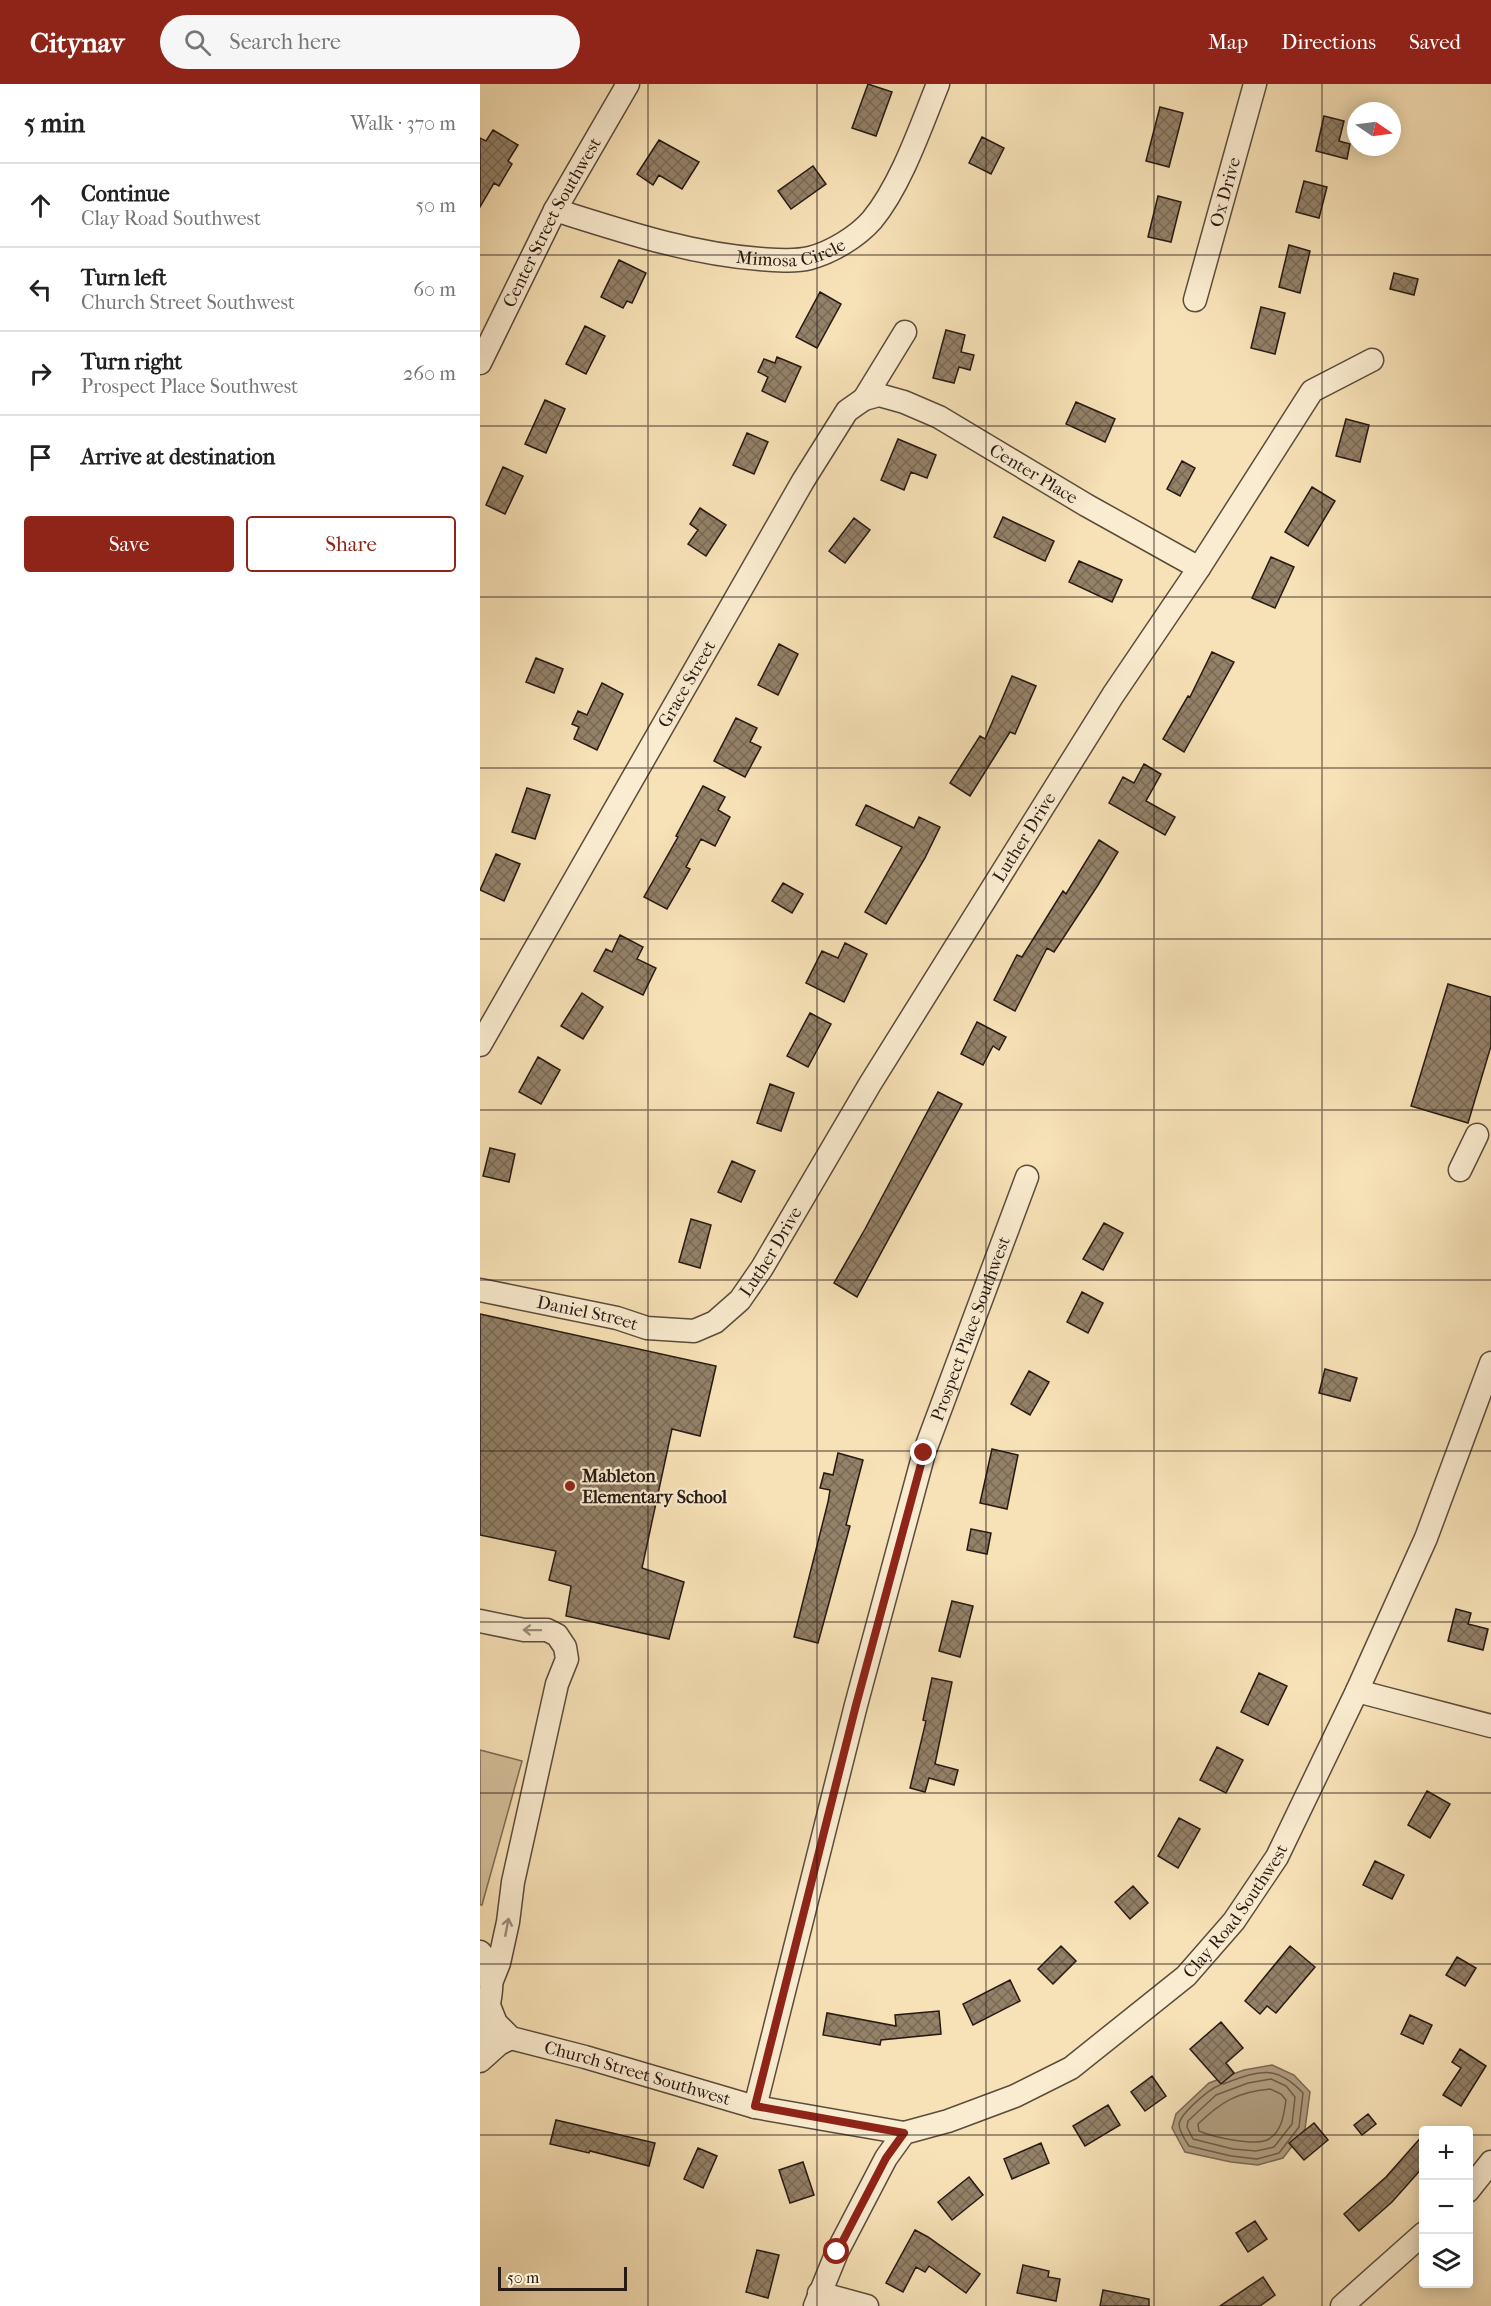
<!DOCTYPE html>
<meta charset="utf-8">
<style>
body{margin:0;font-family:"IM FELL French Canon",serif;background:#f6f6f6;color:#222}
.controls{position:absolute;right:18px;bottom:18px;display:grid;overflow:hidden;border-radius:6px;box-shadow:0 3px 15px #0003}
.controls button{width:54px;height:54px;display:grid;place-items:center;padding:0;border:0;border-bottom:2px solid #e0e0e0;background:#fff;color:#222;font:30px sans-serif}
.compass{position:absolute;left:867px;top:18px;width:54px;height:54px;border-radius:50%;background:#fff;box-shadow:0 3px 15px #0003;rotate:103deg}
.scale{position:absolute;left:18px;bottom:15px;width:129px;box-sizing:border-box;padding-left:6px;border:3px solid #271a14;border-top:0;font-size:16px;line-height:21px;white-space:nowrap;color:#271a14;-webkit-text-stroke:4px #faecd0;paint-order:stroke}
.stop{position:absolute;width:18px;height:18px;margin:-14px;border:4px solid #8f2418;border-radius:50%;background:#fff}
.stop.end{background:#8f2418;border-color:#fff;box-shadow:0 2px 6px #0008}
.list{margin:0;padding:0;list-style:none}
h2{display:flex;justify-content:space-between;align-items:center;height:78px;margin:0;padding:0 24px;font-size:26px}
h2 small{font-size:20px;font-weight:400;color:#767676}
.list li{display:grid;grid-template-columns:39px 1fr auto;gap:18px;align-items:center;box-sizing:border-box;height:84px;padding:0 24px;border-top:2px solid #e0e0e0}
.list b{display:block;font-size:22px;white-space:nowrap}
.list p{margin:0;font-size:20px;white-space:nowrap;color:#767676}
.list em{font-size:20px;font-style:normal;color:#767676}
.actions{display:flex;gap:12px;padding:18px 24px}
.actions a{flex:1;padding:14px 0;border:2px solid #8f2418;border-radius:6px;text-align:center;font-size:21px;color:#8f2418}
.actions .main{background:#8f2418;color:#fff}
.icon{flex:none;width:33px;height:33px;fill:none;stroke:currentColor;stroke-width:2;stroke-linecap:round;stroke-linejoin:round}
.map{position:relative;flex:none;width:1011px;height:2222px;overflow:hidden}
header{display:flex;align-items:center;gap:36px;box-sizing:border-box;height:84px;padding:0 30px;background:#8f2418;color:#fff}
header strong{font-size:28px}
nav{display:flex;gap:33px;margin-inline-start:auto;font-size:21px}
.search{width:420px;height:54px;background:#f6f6f6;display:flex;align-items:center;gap:15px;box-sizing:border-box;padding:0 21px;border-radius:33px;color:#767676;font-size:22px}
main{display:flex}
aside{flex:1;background:#fff}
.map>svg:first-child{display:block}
</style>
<header>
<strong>Citynav</strong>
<div class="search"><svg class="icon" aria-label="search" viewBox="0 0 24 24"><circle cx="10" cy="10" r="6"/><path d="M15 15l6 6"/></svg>Search here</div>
<nav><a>Map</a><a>Directions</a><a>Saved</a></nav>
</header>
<main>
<aside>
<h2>5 min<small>Walk · 370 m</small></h2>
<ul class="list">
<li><svg class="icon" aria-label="ahead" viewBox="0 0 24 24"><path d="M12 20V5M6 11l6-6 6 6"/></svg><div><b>Continue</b><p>Clay Road Southwest</p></div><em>50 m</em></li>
<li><svg class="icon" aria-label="left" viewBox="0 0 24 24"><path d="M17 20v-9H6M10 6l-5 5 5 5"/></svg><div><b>Turn left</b><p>Church Street Southwest</p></div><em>60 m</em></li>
<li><svg class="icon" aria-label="right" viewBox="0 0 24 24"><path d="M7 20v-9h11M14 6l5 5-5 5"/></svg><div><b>Turn right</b><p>Prospect Place Southwest</p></div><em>260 m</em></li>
<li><svg class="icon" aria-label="arrive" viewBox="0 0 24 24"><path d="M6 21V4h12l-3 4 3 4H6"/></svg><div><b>Arrive at destination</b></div></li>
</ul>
<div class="actions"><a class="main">Save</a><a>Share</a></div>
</aside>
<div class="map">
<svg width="1011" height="2222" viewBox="0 0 1011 2222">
<defs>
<pattern id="building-cross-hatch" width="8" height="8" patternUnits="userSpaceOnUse" patternTransform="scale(1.5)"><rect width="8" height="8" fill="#938168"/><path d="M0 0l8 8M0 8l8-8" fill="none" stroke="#786954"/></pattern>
</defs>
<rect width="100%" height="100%" fill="#f7e1b6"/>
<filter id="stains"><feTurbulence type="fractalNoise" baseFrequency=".00333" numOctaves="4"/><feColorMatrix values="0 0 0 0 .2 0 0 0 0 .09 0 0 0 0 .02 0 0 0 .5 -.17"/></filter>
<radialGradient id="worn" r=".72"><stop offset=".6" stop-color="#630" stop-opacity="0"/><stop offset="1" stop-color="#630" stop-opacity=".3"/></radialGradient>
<path fill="#d4bf9a" stroke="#7e6c57" stroke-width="1.5" d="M0 1666 42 1677 2 1821H0Z"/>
<path fill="#b09d7f" stroke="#796954" stroke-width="1.5" d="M792 1981 814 1991 830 2008 825 2045 803 2074 778 2081 751 2078 705 2068 692 2044 696 2030 729 1999 764 1986Z"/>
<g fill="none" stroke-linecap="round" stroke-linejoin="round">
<path stroke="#6c5c4a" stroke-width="1.5" d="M791 1995 806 2002 815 2013 812 2040 794 2063 776 2067 753 2065 713 2055 707 2043 708 2037 736 2011 768 1999Z
M740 2001C729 2005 701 2029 699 2040 699 2047 705 2056 709 2062L751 2072 777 2075 799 2069 819 2043 823 2009C795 1979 778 1987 743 2000
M790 2005 801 2010 806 2016C804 2030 802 2047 789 2055 776 2063 733 2053 719 2047L718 2040C741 2018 757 2008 790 2005Z"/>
</g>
<path fill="url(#building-cross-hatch)" stroke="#271a14" stroke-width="1.5" d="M388 0 412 8 396 52 372 44Z
M680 23 703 29 689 83 666 77Z
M844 32 864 37 859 57 870 60 867 75 836 67Z
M13 46 38 61 28 77 32 80 19 102 14 99 0 123V54L6 57Z
M502 53 524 64 511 90 489 79Z
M179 56 219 78 202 105 179 91 173 101 157 90Z
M333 82 346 100 311 125 298 107Z
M824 97 847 103 839 134 816 128Z
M678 112 701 118 691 158 668 153Z
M809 161 830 167 820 209 799 203Z
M139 176 166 189 152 219 147 217 143 224 121 213Z
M914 189 938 195 934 211 910 205Z
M340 208 361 220 337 264 316 253Z
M781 223 805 229 795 270 771 264Z
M105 242 125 252 106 290 86 280Z
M466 246 485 251 481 268 494 271 490 286 479 283 474 299 453 294Z
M297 273 321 283 305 318 282 307 288 293 278 288 284 275 295 279Z
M65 316 85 325 66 369 45 360Z
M596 318 635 335 625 358 586 340Z
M866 335 889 341 880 378 856 372Z
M267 349 288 358 274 390 253 381Z
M418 355 456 371 447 394 431 388 424 406 401 396Z
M702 377 715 384 700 412 687 405Z
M23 383 43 392 25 430 6 421Z
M832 403 855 417 828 462 805 448Z
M220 424 246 441 226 472 208 460 218 446 210 440Z
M523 433 574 457 565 477 514 453Z
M374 434 390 446 365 479 349 467Z
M791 473 814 483 795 524 772 514Z
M599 477 642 496 632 518 589 498Z
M299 560 318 570 298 611 278 601Z
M732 568 754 578 704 668 683 655 708 612 710 613Z
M56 574 83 585 74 609 46 598Z
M532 592 556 602 535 650 530 648 490 712 470 699 500 652 505 655Z
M122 599 143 610 117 666 94 655 99 643 92 640 98 627 107 631Z
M256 634 277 644 270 658 281 663 265 693 234 677Z
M664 680 681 690 666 717 695 733 685 751 629 719 643 693 654 699Z
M223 702 245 713 238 726 250 733 235 762 221 755 206 783 210 785 187 825 164 813 198 753 196 752Z
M47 704 70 711 55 755 32 748Z
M386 721 434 744 439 733 460 743 445 774 406 840 385 828 422 763 376 741Z
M619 756 638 768 618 801 574 868 567 864 535 927 514 916 537 871 542 873 583 807 586 810Z
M16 770 40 780 24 817 0 806Z
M303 799 323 810 312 829 292 817Z
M140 851 163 863 157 875 176 884 163 911 114 887 126 865 132 868Z
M365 859 387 870 364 918 326 899 342 867 358 874Z
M968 900 1011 913V962L988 1039 931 1022Z
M102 909 123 923 103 955 81 942Z
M330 929 351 940 328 983 307 972Z
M497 938 526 953 519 966 513 962 503 981 481 970Z
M58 973 80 986 61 1020 39 1008Z
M290 1000 314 1009 301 1047 277 1039Z
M458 1008 482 1020 377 1213 354 1199 385 1145Z
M10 1064 35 1070 29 1098 3 1092Z
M252 1077 275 1087 261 1118 238 1108Z
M211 1135 231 1141 220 1184 199 1178Z
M624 1139 643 1149 623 1186 603 1175Z
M602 1208 623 1219 608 1249 587 1238Z
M0 1230 236 1282 220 1352 192 1345 162 1484 204 1498 189 1555 86 1532 91 1502 69 1496 76 1467 0 1451Z
M845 1285 877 1294 870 1317 839 1309Z
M549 1287 569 1298 550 1331 531 1320Z
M512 1365 538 1371 527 1425 500 1419Z
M358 1369 383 1376 366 1441 370 1442 338 1559 314 1553 348 1418 350 1406 340 1404 344 1389 353 1391Z
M491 1445 511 1449 507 1470 487 1466Z
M472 1517 493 1522 480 1573 459 1567Z
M976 1525 991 1529 988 1540 1008 1545 1003 1566 968 1557Z
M779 1589 807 1602 788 1641 761 1628Z
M452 1594 472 1598 455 1680 478 1686 474 1701 449 1694 445 1708 430 1704 446 1637 443 1636Z
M737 1663 763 1676 746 1709 720 1696Z
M947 1707 970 1720 950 1754 928 1741Z
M699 1734 720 1745 698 1784 678 1772Z
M895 1777 924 1791 912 1815 883 1801Z
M653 1802 668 1819 650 1835 635 1818Z
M581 1862 596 1877 573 1900 558 1885Z
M810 1862 835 1883 796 1929 787 1922 780 1930 765 1917Z
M977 1873 996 1884 985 1902 966 1891Z
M530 1896 540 1917 493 1941 483 1920Z
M459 1927 461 1950 401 1956 400 1961 343 1951 347 1929 416 1942 415 1931Z
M930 1931 952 1941 943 1960 921 1950Z
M741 1938 763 1964 746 1979 754 1989 741 2000 710 1965Z
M980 1965 1006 1982 981 2022 963 2011 981 1984 972 1978Z
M672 1992 686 2012 665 2027 651 2008Z
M628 2021 640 2041 605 2062 593 2042Z
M888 2030 896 2040 882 2051 874 2041Z
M76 2036 175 2059 169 2082 110 2067 109 2069 70 2060Z
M834 2039 848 2056 824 2076 809 2059Z
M944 2050V2082L912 2118 879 2147 864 2130 906 2093Z
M561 2059 569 2079 532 2095 524 2075Z
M218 2064 237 2072 223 2104 204 2095Z
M323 2078 334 2111 310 2119 299 2086Z
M489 2093 503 2111 472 2136 458 2118Z
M775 2137 787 2155 768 2168 756 2149Z
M435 2146 448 2153 500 2190 486 2209 449 2182 445 2188 436 2183 423 2208 406 2199Z
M277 2166 299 2171 288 2214 266 2208Z
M543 2181 569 2187 568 2193 580 2195 576 2217 537 2209Z
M783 2193 795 2211 780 2222H740Z
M623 2206 669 2215V2222H620Z"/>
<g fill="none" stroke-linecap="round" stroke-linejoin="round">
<g stroke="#5b4c3c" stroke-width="25">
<g id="minor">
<path id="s1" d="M75 126C142 147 210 170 280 175 296 176 314 178 330 174 352 168 377 153 392 136 421 101 441 42 458 0"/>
<path id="s2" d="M715 216 775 0"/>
<path id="s3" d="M0 279 75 126 148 0"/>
<path id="s4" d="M384 315 399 311 424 318 459 333 606 421 719 484"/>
<path id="s5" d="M0 961 323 397 367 327 384 315 425 248"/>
<path d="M980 1086 997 1051"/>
<path id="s6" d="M0 1206 137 1234 167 1244 214 1247 235 1238 260 1216 282 1184 390 1000 633 611 719 484 832 307 892 276"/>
<path d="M0 1537 44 1546H67L77 1551 85 1563 87 1575 77 1600 33 1798 28 1838 19 1879 11 1899"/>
<path d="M877 1607 1011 1642"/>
<path d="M0 1868C22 1891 6 1930 0 1957"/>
<path id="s7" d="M8 1919 16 1939 31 1954 105 1973 275 2023 424 2049"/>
<path d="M0 1977 19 1960 31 1954"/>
<path id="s8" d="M275 2023 376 1621 444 1369 547 1093"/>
<path d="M988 2107 1011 2078"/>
<path d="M339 2209 387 2222"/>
<path id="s9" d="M335 2222 357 2168 406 2074 424 2049 468 2037 535 2012 591 1984 706 1892 754 1837 797 1773 877 1607 946 1454 1011 1279"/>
<path d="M862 2222 944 2149"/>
</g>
</g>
<use href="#minor" stroke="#faecd0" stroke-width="22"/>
</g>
<defs><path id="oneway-shaft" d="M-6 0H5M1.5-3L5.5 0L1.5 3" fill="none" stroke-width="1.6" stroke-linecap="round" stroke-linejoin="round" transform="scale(1.5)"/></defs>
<g stroke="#9b8e7b">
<use href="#oneway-shaft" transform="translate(52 1546) rotate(-179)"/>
<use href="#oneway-shaft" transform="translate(27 1843) rotate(-79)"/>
</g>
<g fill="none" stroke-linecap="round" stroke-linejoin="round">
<path stroke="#8f2418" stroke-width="8" d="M357 2168 406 2074 424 2049 275 2022 376 1621 444 1369"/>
</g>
<path fill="none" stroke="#271a14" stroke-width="1.5" stroke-opacity="0.55" d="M168 0V2222M337 0V2222M506 0V2222M674 0V2222M842 0V2222M0 171H1011M0 342H1011M0 513H1011M0 684H1011M0 855H1011M0 1026H1011M0 1196H1011M0 1367H1011M0 1538H1011M0 1709H1011M0 1880H1011M0 2051H944M988 2051H1011"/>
<circle fill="#8f2418" stroke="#faecd0" stroke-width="2" cx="90" cy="1402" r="6"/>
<g text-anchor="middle" stroke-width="4.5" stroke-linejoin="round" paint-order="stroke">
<g font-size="18" fill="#271a14" stroke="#faecd0">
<text dy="6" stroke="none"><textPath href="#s2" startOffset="112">Ox Drive</textPath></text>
<text dy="6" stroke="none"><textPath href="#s3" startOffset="158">Center Street Southwest</textPath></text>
<text dy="6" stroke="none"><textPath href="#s1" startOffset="243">Mimosa Circle</textPath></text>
<text dy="6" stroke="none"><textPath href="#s4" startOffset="190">Center Place</textPath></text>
<text dy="6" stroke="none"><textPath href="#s5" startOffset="416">Grace Street</textPath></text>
<text dy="6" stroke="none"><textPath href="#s6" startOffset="818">Luther Drive</textPath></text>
<text dy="6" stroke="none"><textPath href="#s6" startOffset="332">Luther Drive</textPath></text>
<text dy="6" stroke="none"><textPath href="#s6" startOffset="110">Daniel Street</textPath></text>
<text dy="6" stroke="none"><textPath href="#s8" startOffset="808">Prospect Place Southwest</textPath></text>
<text dy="6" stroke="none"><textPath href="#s9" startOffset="604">Clay Road Southwest</textPath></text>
<text dy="6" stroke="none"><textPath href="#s7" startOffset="174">Church Street Southwest</textPath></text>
</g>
<g font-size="18" font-weight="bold" fill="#271a14" stroke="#faecd0" text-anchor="start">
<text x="102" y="1398">Mableton<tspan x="102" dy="21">Elementary School</tspan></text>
</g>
</g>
<rect width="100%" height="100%" filter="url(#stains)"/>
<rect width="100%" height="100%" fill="url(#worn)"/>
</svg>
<div class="controls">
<button>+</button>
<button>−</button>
<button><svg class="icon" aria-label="layers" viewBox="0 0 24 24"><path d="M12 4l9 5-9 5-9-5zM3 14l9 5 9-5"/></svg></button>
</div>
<svg class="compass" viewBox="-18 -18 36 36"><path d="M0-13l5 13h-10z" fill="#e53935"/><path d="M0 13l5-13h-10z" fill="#767676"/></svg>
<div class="scale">50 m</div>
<div class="stop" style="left:357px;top:2168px"></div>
<div class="stop end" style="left:444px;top:1369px"></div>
</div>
</main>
